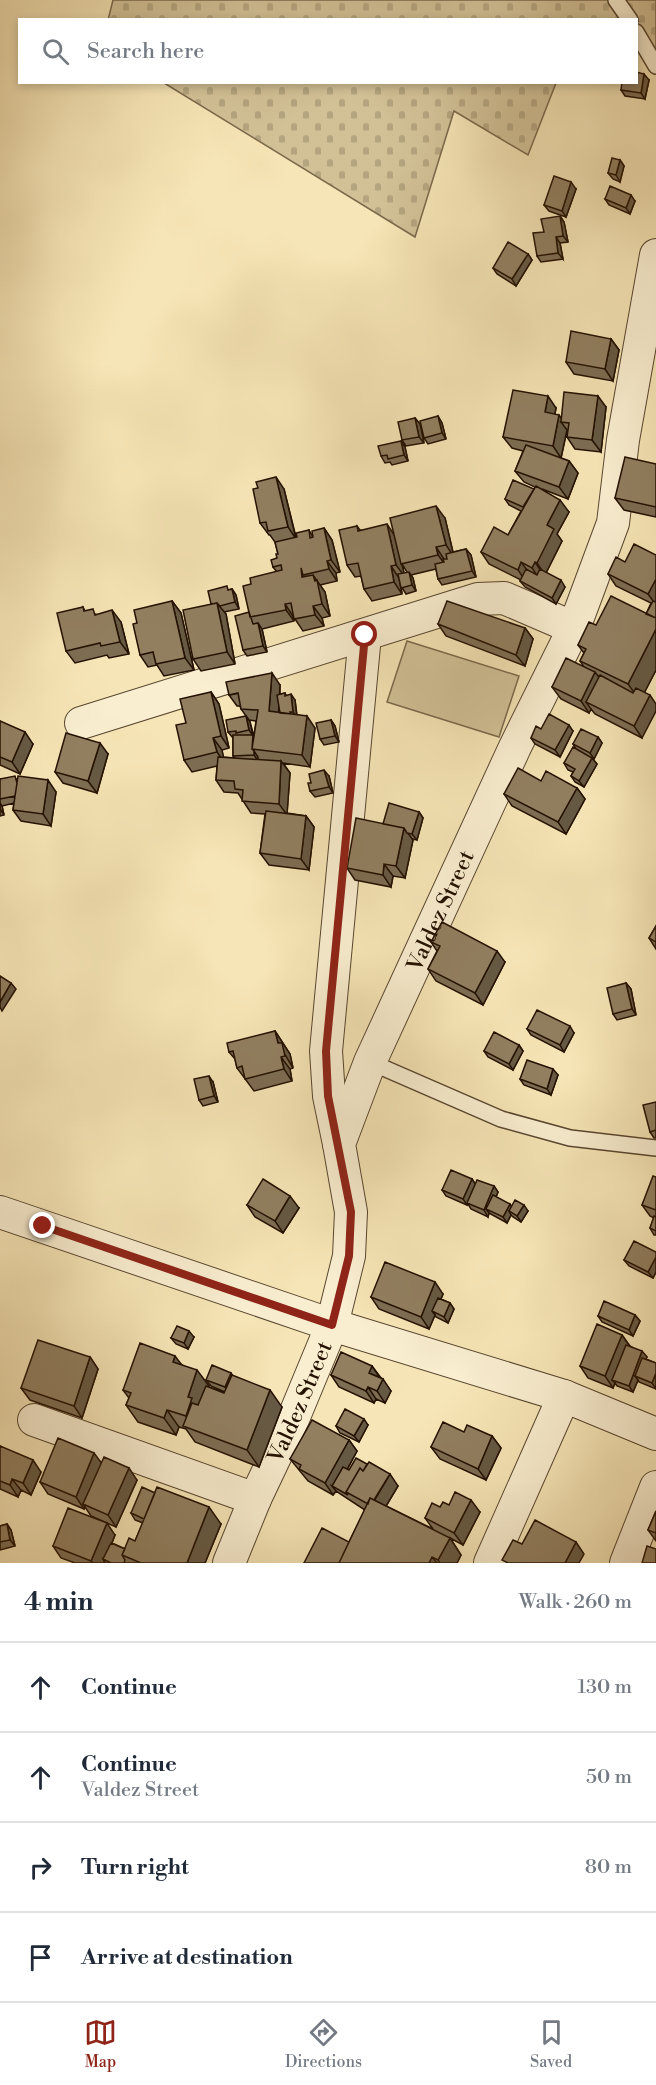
<!DOCTYPE html>
<meta charset="utf-8">
<style>
body{margin:0;font-family:"Libre Bodoni",serif;background:#f6f6f7;color:#1f2937}
.stop{position:absolute;width:18px;height:18px;margin:-14px;border:4px solid #8f2418;border-radius:50%;background:#fff}
.stop.end{background:#8f2418;border-color:#fff;box-shadow:0 2px 6px #0008}
.list{margin:0;padding:0;list-style:none}
h2{display:flex;justify-content:space-between;align-items:center;height:78px;margin:0;padding:0 24px;font-size:26px}
h2 small{font-size:20px;font-weight:400;color:#747a83}
.list li{display:grid;grid-template-columns:39px 1fr auto;gap:18px;align-items:center;box-sizing:border-box;height:90px;padding:0 24px;border-top:2px solid #e0e1e3}
.list b{display:block;font-size:22px;white-space:nowrap}
.list p{margin:0;font-size:20px;white-space:nowrap;color:#747a83}
.list em{font-size:20px;font-style:normal;color:#747a83}
.icon{flex:none;width:33px;height:33px;fill:none;stroke:currentColor;stroke-width:2;stroke-linecap:round;stroke-linejoin:round}
.map{position:relative;flex:none;width:656px;height:1563px;overflow:hidden}
.search{position:absolute;background:#fff;box-shadow:0 3px 9px #0003;left:18px;right:18px;top:18px;height:66px;display:flex;align-items:center;gap:15px;box-sizing:border-box;padding:0 21px;border-radius:0px;color:#747a83;font-size:22px}
.sheet{height:438px;background:#fff}
nav{display:flex;justify-content:space-around;align-items:center;box-sizing:border-box;height:84px;border-top:2px solid #e0e1e3;background:#fff;font-size:16px;color:#747a83}
nav a{display:grid;justify-items:center;gap:3px}
nav .on{color:#8f2418}
.map>svg:first-child{display:block}
</style>
<div class="map">
<svg width="656" height="1563" viewBox="0 0 656 1563">
<defs>
<pattern id="cemetery-stones" width="16" height="16" patternUnits="userSpaceOnUse" patternTransform="scale(1.5)"><rect width="16" height="16" fill="#d2c197"/><path d="M2 7V4a2 2 0 0 1 4 0v3zM10 15v-3a2 2 0 0 1 4 0v3z" fill="#b4a580"/></pattern>
</defs>
<rect width="100%" height="100%" fill="#f6e5b6"/>
<filter id="stains"><feTurbulence type="fractalNoise" baseFrequency=".00333" numOctaves="4"/><feColorMatrix values="0 0 0 0 .2 0 0 0 0 .09 0 0 0 0 .02 0 0 0 .5 -.17"/></filter>
<radialGradient id="worn" r=".72"><stop offset=".6" stop-color="#630" stop-opacity="0"/><stop offset="1" stop-color="#630" stop-opacity=".3"/></radialGradient>
<path fill="url(#cemetery-stones)" stroke="#7b694c" stroke-width="1.5" d="M113 0H656V55L637 49 636 20H108Z
M164 83H556L528 155 454 111 415 237Z"/>
<path fill="#d2c197" stroke="#7b694c" stroke-width="1.5" d="M407 641 519 676 499 737 387 702Z"/>
<g fill="none" stroke-linecap="round" stroke-linejoin="round">
<g stroke="#58462f" stroke-width="18">
<path id="service" d="M616 0 630 20
M636 32 656 66
M370 1062 501 1119 570 1138 656 1148"/>
</g>
<g stroke="#58462f" stroke-width="34">
<g id="minor">
<path d="M81 723 478 599 504 598 574 628"/>
<path d="M339 1144 329 1096 326 1051 365 635"/>
<path d="M0 1212 332 1325 564 1396 656 1434"/>
<path d="M34 1420 255 1499"/>
<path id="s1" d="M229 1563 255 1499 293 1419 332 1325 349 1256 351 1212 339 1144 370 1062 515 747 574 628 613 523 623 440 656 255"/>
<path d="M490 1563 564 1396"/>
<path d="M626 1563 656 1487"/>
</g>
</g>
<use href="#service" stroke="#f9eed0" stroke-width="15"/>
<use href="#minor" stroke="#f9eed0" stroke-width="32"/>
</g>
<path fill="#7d6d53" stroke="#241102" stroke-width="1.5" fill-rule="evenodd" d="M649 80 645 99 625 96 621 90Z
M620 160 624 166 620 182 613 179 608 173Z
M576 189 566 217 549 211 544 205Z
M605 199 635 201 630 214 609 205Z
M560 216 564 222 568 242 560 243 563 259 541 262 537 256 544 232Z
M528 254 532 260 516 286 497 274 493 268Z
M611 339 619 350 613 381 574 374 566 362Z
M606 407 601 452 575 449 567 437 568 432 567 430 561 458 569 461 578 473 568 499 542 489 569 512 557 534 562 541 546 573 565 587 556 604 525 587 520 581 521 580 489 564 481 552 508 535 521 511 509 505 505 499 534 489 535 487 524 482 515 471 523 451 512 448 503 437 556 408 555 414 561 419Z
M438 416 442 423 446 439 428 444 424 438Z
M415 418 420 424 424 443 406 446 402 440Z
M401 441 405 447 408 461 392 465 390 462 385 463 381 456Z
M656 464V517L624 510 615 498Z
M258 488 284 489 296 537 309 530 313 537 324 528 332 540 340 572 336 573 337 581 320 585 325 592 330 616 322 618 324 626 303 631 293 616 294 621 262 629 267 652 247 656 243 650 249 612 251 584 277 572 273 567 278 554 275 542 270 535H269L260 523Z
M445 518 453 552 466 549 471 555 476 577 442 585 438 579 436 569 411 575 413 578 416 591 406 594 401 586 402 594 372 601 364 589 361 576 355 577 347 565 357 526 360 530 394 535ZM402 564 407 572 404 573Z
M656 555V670L644 693 642 738 595 714 591 709 589 713 561 699 552 687 584 667 580 661 584 653 578 645 596 625 646 614 651 603 616 586 608 574 625 562Z
M232 589 236 595 239 609 224 612 226 614 235 664 201 671 193 659 211 604 229 590Z
M172 601 181 613 194 670 164 676 157 665 148 667 140 655 137 623Z
M83 607 85 611 121 622 129 654 109 658 107 655 75 663 66 651Z
M438 624 525 628 533 639 525 666 446 636Z
M280 685V694L285 693 286 695 295 700 297 715 315 728 310 767 283 763 290 773 287 813 306 816 314 827 309 870 269 865 260 853 265 814 251 813 238 793 224 792 216 780 217 766 192 772 184 760 186 723 211 692 219 704 229 748 222 750 223 757 235 758 233 756V738L228 732 250 722 254 736 256 721 249 720 241 709 240 706H237L229 695Z
M331 720 335 726 339 742 324 745 320 739Z
M0 721 33 744 20 774 0 765Z
M541 729 573 731 560 757 535 744 531 738Z
M598 737 602 743 594 759 592 758 597 764 584 787 575 782 571 776 573 772 568 770 564 763 576 749 573 744Z
M108 754 97 793 63 783 55 772Z
M329 776 333 793 315 797 310 791Z
M0 779H17L56 792 51 826 21 821 13 810 14 803 2 806 4 815 0 816Z
M541 781 577 788 585 799 566 834 512 806 504 794Z
M419 812 423 818 417 840 412 839 413 840 405 878 393 876 391 887 355 880 347 868 383 824Z
M656 926V949L649 938Z
M431 942 505 962 483 1005 436 981 428 969 437 951Z
M626 983 631 989 636 1015 617 1020 613 1014Z
M527 1029 574 1033 564 1052 531 1035Z
M275 1031 290 1054 293 1068 290 1069 292 1081 254 1091 237 1068 235 1059 229 1052Z
M519 1045 523 1051 513 1070 488 1057 484 1051Z
M558 1075 551 1095 524 1085 520 1079Z
M213 1082 218 1102 203 1106 199 1100Z
M656 1102V1138H654L650 1132Z
M656 1177V1235H654L650 1228 654 1218 650 1216 642 1205Z
M472 1179 475 1184 494 1186 498 1192 496 1197 511 1206 528 1211 521 1222 513 1217 511 1215 507 1223 489 1213 488 1217 471 1209 468 1204 467 1205 446 1196 442 1190Z
M247 1205 299 1208 283 1233 255 1217Z
M656 1252V1272L653 1278 629 1266 624 1260Z
M443 1294 441 1299 450 1303 454 1309 448 1323 436 1317 435 1315 429 1329 379 1309 371 1297Z
M635 1315 640 1321 633 1336 602 1322 598 1316Z
M622 1335 630 1346 647 1357 646 1359 656 1363V1389L639 1382 638 1380 633 1392 617 1386 615 1383 613 1388 588 1378 580 1366Z
M194 1337 188 1349 176 1344 171 1338Z
M90 1357 98 1369 82 1418 30 1400 21 1388Z
M181 1364 209 1386V1387L224 1393 225 1392 211 1386 206 1380 233 1376 282 1407 259 1467 195 1442 186 1429 179 1427 176 1435 138 1422 126 1405 129 1398 123 1390Z
M372 1366 391 1391 385 1403 376 1399 374 1403 339 1387 331 1375Z
M368 1425 359 1442 340 1433 336 1426Z
M464 1432 492 1436 501 1448 486 1480 440 1459 431 1447Z
M349 1440 357 1451 347 1470 398 1486 386 1506 433 1529 425 1518 440 1507 449 1505 480 1512 463 1545 450 1538 461 1555 457 1563H304L349 1542 365 1510 336 1491 333 1495 308 1481 290 1459Z
M0 1446 41 1472 31 1495 21 1490 18 1497 0 1489Z
M101 1463 137 1480 116 1527 91 1516 85 1507 84 1509 48 1494 40 1482Z
M656 1511V1541L648 1530Z
M131 1513 221 1524 205 1563H106L104 1561V1563H75L61 1558 53 1546 115 1535 112 1543 125 1549 135 1541 143 1523 135 1520Z
M7 1524 11 1530 15 1546 0 1550V1526Z"/>
<path fill="#665943" stroke="#241102" stroke-width="1.5" d="M644 74 649 80 645 99 641 93Z
M620 160 624 166 620 182 616 175Z
M571 182 576 189 566 217 562 211Z
M631 195 635 201 630 214 626 208Z
M560 216 564 222 568 242 563 236Z
M556 237 560 243 563 259 558 253Z
M528 254 532 260 516 286 512 279Z
M611 339 619 350 613 381 605 369Z
M548 396 556 408 553 424 545 412Z
M598 396 606 407 601 452 592 440Z
M559 415 564 422H561L567 430 561 458 553 446Z
M438 416 442 423 446 439 442 433Z
M415 418 420 424 424 443 419 437Z
M401 441 405 447 408 461 404 455Z
M569 461 578 473 568 499 559 487Z
M276 477 284 489 296 539 288 527Z
M560 500 569 512 557 534 562 541 545 575 537 563 547 525Z
M436 506 445 518 454 557 446 545Z
M387 524 395 536 405 577 396 565Z
M324 528 332 540 340 572 331 560Z
M436 547 444 559 447 567 438 555Z
M466 549 471 555 476 577 472 571Z
M327 561 336 573 337 581 329 569Z
M521 562 530 574 526 582 518 570Z
M535 562 543 574 540 580 532 568Z
M391 566 399 578 402 594 394 582Z
M409 572 413 578 416 591 412 585Z
M313 575 325 592 330 616 322 604Z
M656 579V605L648 594Z
M561 580 565 587 556 604 552 598Z
M232 589 236 595 239 609 235 602Z
M172 601 181 613 194 670 185 658Z
M217 603 226 614 235 664 227 652Z
M285 604 293 616 294 621 286 610Z
M313 606 322 618 324 626 315 615Z
M112 610 121 622 129 654 120 642Z
M258 623 262 629 267 652 263 646Z
M525 628 533 639 525 666 516 655Z
M656 629V670L640 701 628 684Z
M595 672 604 684 586 702 591 709 589 713 581 701Z
M272 673 280 685 278 723 269 711Z
M211 692 219 704 229 748 221 736Z
M291 694 295 700 297 718 293 712Z
M650 695 656 704V711L642 738 634 726Z
M246 716 250 722 253 736V735L258 741 253 736 249 730Z
M307 716 315 728 310 767 302 755Z
M331 720 335 726 339 742 335 736Z
M569 725 573 731 560 757 555 750Z
M25 732 33 744 20 774 12 762Z
M598 737 602 743 594 759 590 753Z
M213 738 222 750 225 764 217 752Z
M100 743 108 754 97 793 88 781Z
M254 751 258 757V761L254 755Z
M592 758 597 764 584 787 579 781Z
M281 761 290 773 287 815 279 804Z
M324 770 329 776 333 793 329 787Z
M48 780 56 792 51 826 43 814Z
M577 788 585 799 566 834 558 822Z
M0 803 2 806 4 815 0 809Z
M419 812 423 818 417 840 412 834Z
M306 816 314 827 309 870 301 859Z
M404 828 413 840 405 878 396 866Z
M384 864 393 876 391 887 383 875Z
M497 951 505 962 483 1005 475 993Z
M11 983 16 989 2 1011 0 1007V1002Z
M626 983 631 989 636 1015 632 1009Z
M570 1026 574 1033 564 1052 560 1045Z
M275 1031 290 1054 293 1068 278 1043Z
M519 1045 523 1051 513 1070 509 1064Z
M281 1057 290 1069 292 1081 284 1069Z
M553 1069 558 1075 551 1095 547 1089Z
M209 1076 213 1082 218 1102 214 1096Z
M472 1179 476 1185 467 1205 463 1199Z
M494 1186 498 1192 490 1211 486 1209 489 1213 488 1217 484 1210Z
M290 1196 299 1208 283 1233 275 1221Z
M510 1204 514 1210 509 1211 511 1215 507 1223 503 1217Z
M524 1205 528 1211 521 1222 517 1216Z
M656 1257V1272L653 1278 648 1272Z
M435 1282 443 1294 435 1313 432 1311 435 1315 429 1329 421 1317Z
M450 1303 454 1309 448 1323 444 1317Z
M635 1315 640 1321 633 1336 629 1330Z
M189 1331 194 1337 188 1349 184 1343Z
M622 1335 630 1347 612 1380 615 1383 613 1388 605 1376Z
M642 1351 647 1357 639 1377 635 1376 638 1380 633 1392 629 1386Z
M175 1356 187 1372 173 1362Z
M90 1357 98 1369 82 1418 74 1406Z
M372 1366 380 1378 369 1373Z
M197 1370 209 1386 201 1411 195 1430 186 1416 188 1397Z
M231 1373 235 1379 229 1393 225 1387Z
M656 1373V1389L652 1383Z
M383 1379 391 1391 385 1403 377 1391Z
M368 1387 376 1399 374 1403 366 1391Z
M270 1390 282 1407 259 1467 247 1450Z
M167 1410 179 1427 176 1435 164 1418Z
M364 1419 368 1425 359 1442 354 1436Z
M492 1436 501 1448 486 1480 478 1469Z
M349 1440 357 1451 337 1488 332 1486 336 1491 333 1495 325 1483Z
M94 1453 103 1465 83 1504 85 1507 84 1509 76 1497Z
M33 1460 41 1472 31 1495 23 1483Z
M129 1468 137 1480 116 1527 108 1515Z
M390 1474 398 1486 379 1518 371 1506Z
M12 1479 21 1490 18 1497 10 1485Z
M471 1500 480 1512 463 1545 454 1533Z
M209 1507 221 1524 205 1563H187Z
M107 1523 115 1535 105 1560 103 1559 104 1561V1563H93L91 1561Z
M7 1524 11 1530 15 1546 10 1540Z
M450 1538 461 1555 457 1563H440L438 1560Z
M576 1542 584 1554 579 1563H565Z
M432 1557 437 1563H429Z"/>
<path fill="#917f60" stroke="#241102" stroke-width="1.5" d="M636 72 644 74 641 93 621 90 622 82H636Z
M612 158 620 160 616 175 608 173Z
M554 176 571 182 562 211 544 205Z
M610 186 631 195 626 208 605 199Z
M560 216 563 236 556 237 558 253 537 256 533 233 544 232 541 219Z
M508 242 528 254 512 279 493 268Z
M571 331 611 339 605 369 566 362Z
M513 390 548 396 545 412 559 415 553 446 503 437Z
M564 392 598 396 592 440 567 437 569 423 561 422Z
M438 416 442 433 424 438 420 421Z
M415 418 419 437 402 440 398 422Z
M401 441 404 455 388 459 387 455 381 456 378 446Z
M526 445 569 461 559 487 515 471Z
M625 457 656 464V507L615 498Z
M276 477 288 527 268 531 266 522 260 523 253 489 258 488 256 482Z
M513 480 534 489 523 507 505 499Z
M536 486 560 500 547 525 554 529 537 563 535 562 532 568 521 562 518 570 481 552 494 527 508 535Z
M436 506 446 545 436 547 438 555 401 564 390 518Z
M387 524 396 565 391 566 394 582 364 589 358 563 347 565 339 530 357 526 358 531Z
M324 528 331 560 327 561 329 569 303 575 301 568 302 577 313 575 315 581 317 580 322 604 313 606 315 615 294 619 291 603 285 604 286 610 250 617 243 586 251 584 250 578 282 570 281 565 273 567 271 560 277 558 276 554H278L275 542 297 537 296 533 309 530 310 538 313 537 312 531Z
M634 544 656 555V579L648 594 608 574 616 557 625 562Z
M466 549 472 571 438 579 435 564 444 562 443 559H447L446 554Z
M526 569 537 575 540 569 561 580 552 598 520 581Z
M409 572 412 585 401 588 398 574Z
M227 586 228 590 232 589 235 602 220 606 217 603 211 604 208 591Z
M611 596 656 618V629L628 684 580 661 586 649 578 645 589 622 596 625Z
M172 601 185 658 156 664 153 652 140 655 133 624 137 623 134 610Z
M447 601 525 628 516 655 438 624Z
M653 601 656 602V618L646 614Z
M217 603 227 652 193 659 183 610Z
M83 607 84 611 93 609 95 615 112 610 120 642 101 646 100 643 66 651 57 613Z
M249 612 253 624 258 623 263 646 243 650 235 616Z
M566 658 595 672 581 701 552 687Z
M272 673 269 711 307 716 302 755 252 749 258 710 241 709 238 693 229 695 226 682Z
M600 675 633 693 636 688 650 695 634 726 586 702Z
M211 692 221 736 213 738 217 752 184 760 176 725 186 723 180 699Z
M285 693V696L291 694 293 712H290L291 714 280 713 277 695Z
M549 714 569 725 555 750 531 738 536 726 541 729Z
M246 716 249 730 236 733V731L228 732 226 720Z
M331 720 335 736 320 739 316 723Z
M0 721 25 732 12 762 0 757Z
M581 729 598 737 590 753 573 744Z
M66 733 100 743 88 781 55 772Z
M233 735H253L252 749 254 751V755L233 756Z
M573 747 592 758 579 781 571 776 575 769 564 763Z
M218 757 281 761 279 804 242 801 243 790 235 789 234 781 216 780Z
M518 768 541 781 546 771 577 788 558 822 504 794Z
M324 770 329 787 310 791 308 783H311L309 774Z
M15 776 17 783 15 796 0 799V779Z
M18 776 48 780 43 814 13 810Z
M389 803 419 812 412 834 407 833 404 828 383 824Z
M266 811 306 816 301 859 260 853Z
M356 818 404 828 396 866 384 864 383 875 347 868Z
M442 922 497 951 475 993 428 969 440 946 431 942Z
M656 926V942L649 938Z
M0 976 11 983 0 1002Z
M626 983 632 1009 613 1014 607 988Z
M537 1010 570 1026 560 1045 527 1029Z
M275 1031 278 1043H282L285 1056 281 1057 284 1069 245 1079 242 1066 237 1068 233 1051 229 1052 227 1043Z
M494 1032 519 1045 509 1064 484 1051Z
M527 1060 553 1069 547 1089 520 1079Z
M209 1076 214 1096 199 1100 194 1079Z
M656 1102V1130L650 1132 643 1105Z
M451 1170 472 1179 463 1199 442 1190Z
M653 1176 656 1177V1210L642 1205Z
M263 1179 290 1196 275 1221 247 1205Z
M477 1180 494 1186 484 1210 467 1203Z
M493 1195 510 1204 503 1217 486 1209Z
M515 1200 524 1205 517 1216 509 1211Z
M654 1216 656 1217V1231L650 1228Z
M634 1241 656 1252V1257L648 1272 624 1260Z
M385 1262 435 1282 421 1317 371 1297Z
M438 1298 450 1303 444 1317 432 1311Z
M604 1301 635 1315 629 1330 598 1316Z
M597 1324 622 1335 605 1376 580 1366Z
M177 1326 189 1331 184 1343 171 1338Z
M38 1340 90 1357 74 1406 21 1388Z
M140 1343 175 1356 173 1362 197 1370 188 1397 192 1398 186 1416 167 1410 164 1418 126 1405 131 1393 123 1390Z
M626 1345 642 1351 629 1386 612 1380Z
M341 1352 372 1366 369 1373 383 1379 377 1391 368 1387 366 1391 331 1375Z
M642 1358 656 1363V1373L652 1383 635 1376Z
M212 1365 231 1373 225 1387 206 1380Z
M232 1375 270 1390 247 1450 183 1426 192 1403 198 1405 206 1386 224 1393Z
M345 1409 364 1419 354 1436 336 1426Z
M312 1420 349 1440 325 1483 299 1469 301 1465 290 1459Z
M443 1422 464 1432 467 1425 492 1436 478 1469 431 1447Z
M58 1438 94 1453 76 1497 40 1482Z
M0 1446 33 1460 23 1483 12 1479 10 1485 0 1481Z
M104 1457 129 1468 108 1515 83 1504Z
M356 1458 367 1464 363 1471 360 1468 346 1492 348 1495 332 1486 343 1467 349 1470Z
M369 1462 390 1474 374 1500 370 1498 368 1504 346 1492 360 1468 363 1471Z
M142 1487 155 1493 144 1519 131 1513Z
M157 1487 209 1507 187 1563H141L122 1555 129 1538 135 1541Z
M455 1492 471 1500 454 1533 425 1518 432 1503 440 1507 443 1502 449 1505Z
M370 1498 450 1538 438 1560 432 1557 429 1563H339Z
M68 1508 107 1523 91 1561 53 1546Z
M656 1511V1533L648 1530Z
M535 1520 576 1542 565 1563H508L502 1560 513 1540 522 1544Z
M7 1524 10 1540 0 1542V1526Z
M322 1528 349 1542 339 1563H304Z
M111 1543 125 1549 122 1555 125 1560 124 1563H111L103 1559Z
M647 1546 656 1549V1563H642Z"/>
<g fill="none" stroke-linecap="round" stroke-linejoin="round">
<path stroke="#8f2418" stroke-width="8" d="M43 1226 332 1325 349 1256 351 1212 328 1096 326 1051 365 635"/>
</g>
<g text-anchor="middle" stroke-width="5" stroke-linejoin="round" paint-order="stroke">
<g font-size="22" fill="#241102" stroke="#f9eed0">
<text dy="8" stroke="none"><textPath href="#s1" startOffset="698">Valdez Street</textPath></text>
<text dy="8" stroke="none"><textPath href="#s1" startOffset="176">Valdez Street</textPath></text>
</g>
</g>
<rect width="100%" height="100%" filter="url(#stains)"/>
<rect width="100%" height="100%" fill="url(#worn)"/>
</svg>
<div class="stop" style="left:365px;top:635px"></div>
<div class="stop end" style="left:43px;top:1226px"></div>
<div class="search"><svg class="icon" aria-label="search" viewBox="0 0 24 24"><circle cx="10" cy="10" r="6"/><path d="M15 15l6 6"/></svg>Search here</div>
</div>
<section class="sheet">
<h2>4 min<small>Walk · 260 m</small></h2>
<ul class="list">
<li><svg class="icon" aria-label="ahead" viewBox="0 0 24 24"><path d="M12 20V5M6 11l6-6 6 6"/></svg><div><b>Continue</b></div><em>130 m</em></li>
<li><svg class="icon" aria-label="ahead" viewBox="0 0 24 24"><path d="M12 20V5M6 11l6-6 6 6"/></svg><div><b>Continue</b><p>Valdez Street</p></div><em>50 m</em></li>
<li><svg class="icon" aria-label="right" viewBox="0 0 24 24"><path d="M7 20v-9h11M14 6l5 5-5 5"/></svg><div><b>Turn right</b></div><em>80 m</em></li>
<li><svg class="icon" aria-label="arrive" viewBox="0 0 24 24"><path d="M6 21V4h12l-3 4 3 4H6"/></svg><div><b>Arrive at destination</b></div></li>
</ul>
</section>
<nav>
<a class="on"><svg class="icon" aria-label="map" viewBox="0 0 24 24"><path d="M3 6l6-2 6 2 6-2v14l-6 2-6-2-6 2zM9 4v14M15 6v14"/></svg>Map</a>
<a><svg class="icon" aria-label="directions" viewBox="0 0 24 24"><path d="M12 3l9 9-9 9-9-9zM9 14v-3h6M13 9l2 2-2 2"/></svg>Directions</a>
<a><svg class="icon" aria-label="saved" viewBox="0 0 24 24"><path d="M7 4h10v16l-5-4-5 4z"/></svg>Saved</a>
</nav>
